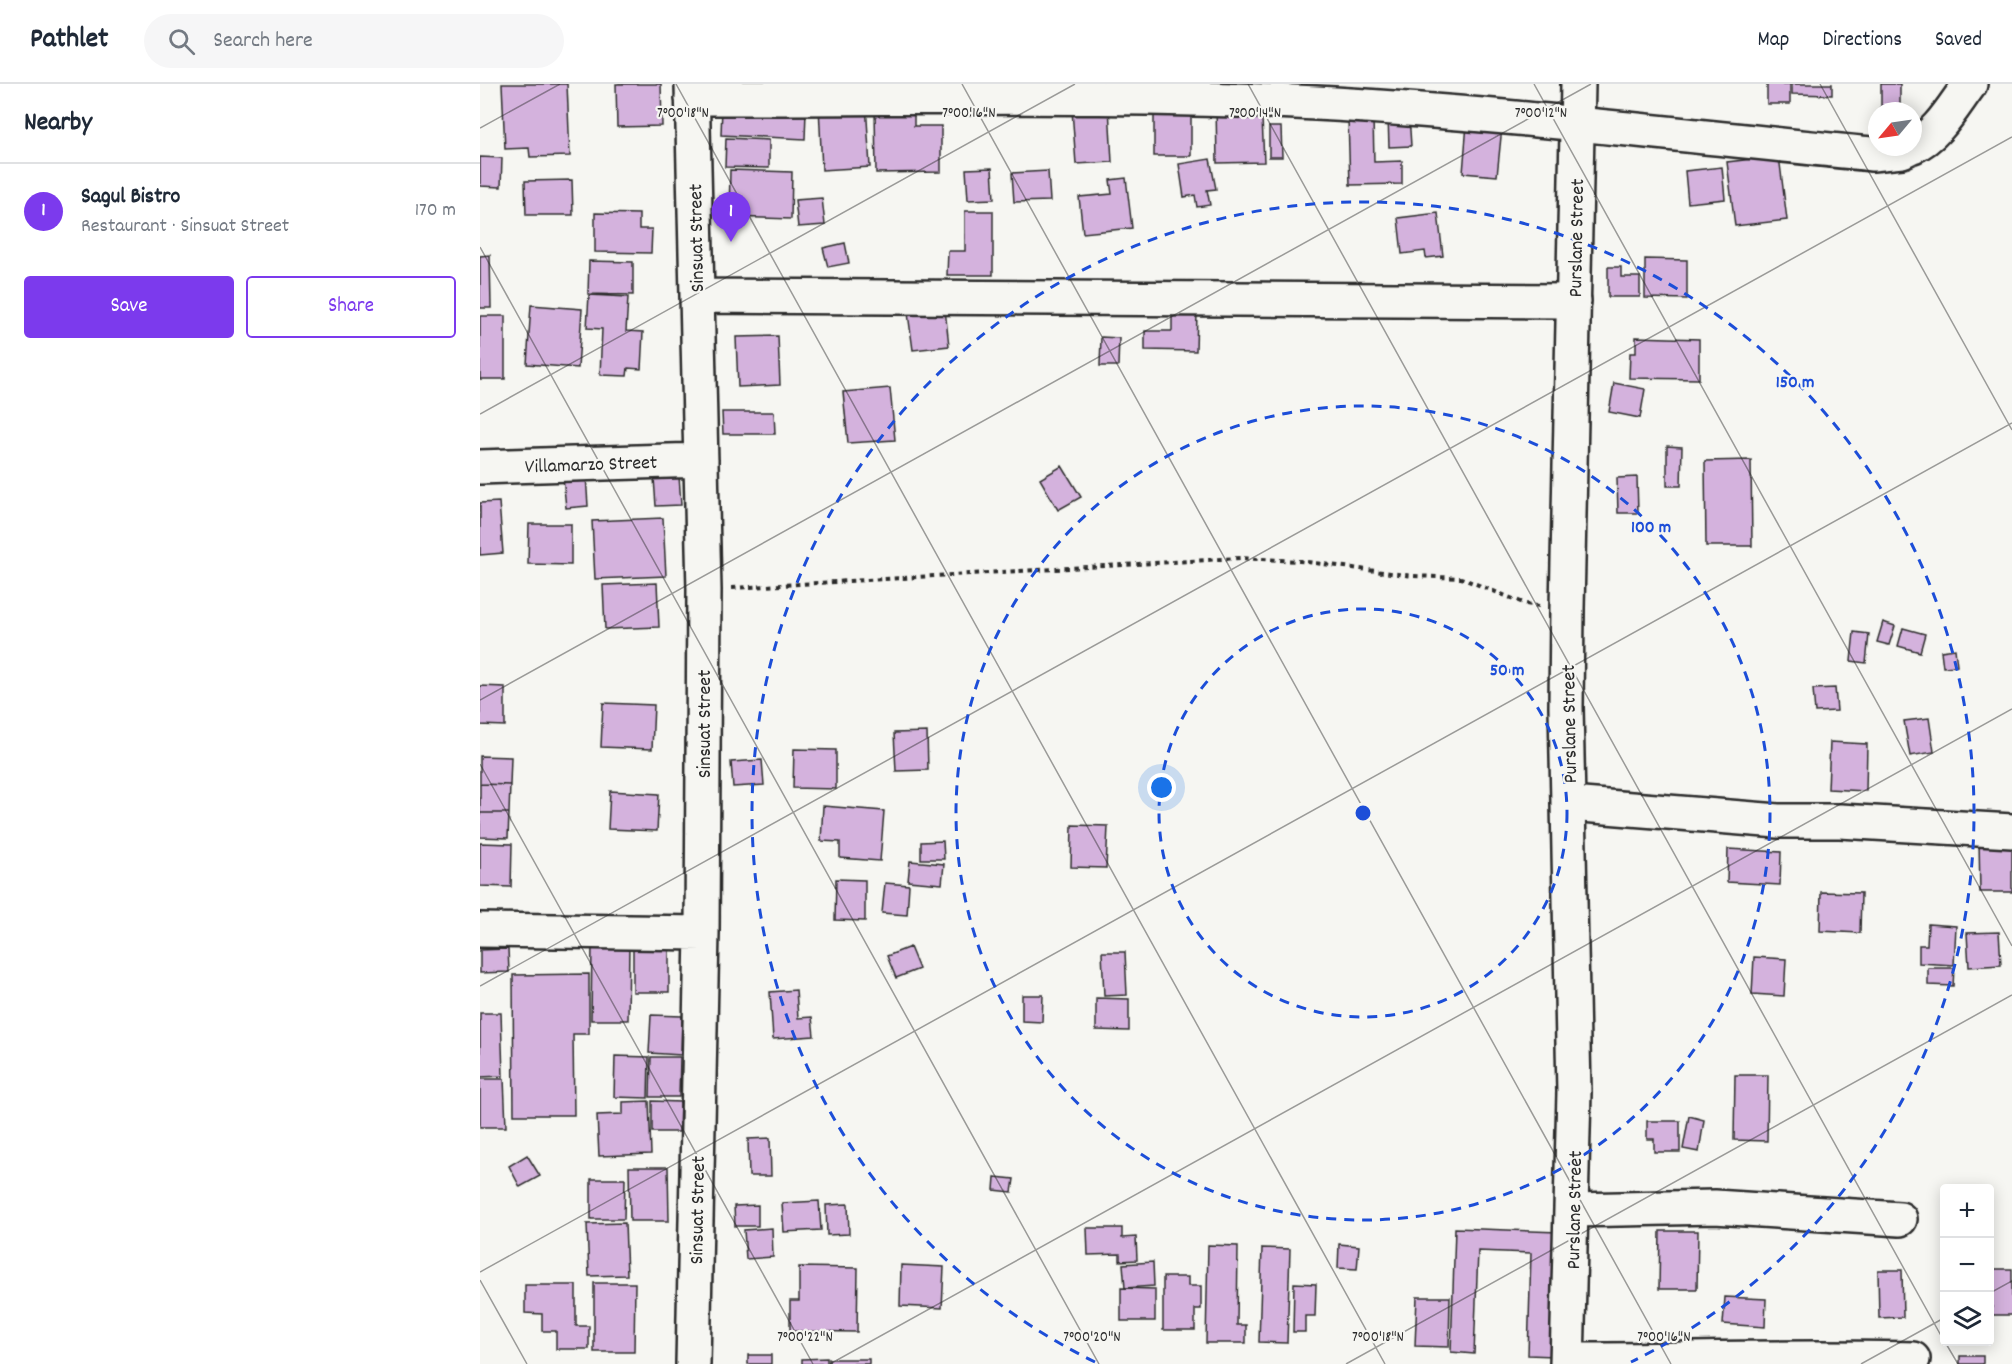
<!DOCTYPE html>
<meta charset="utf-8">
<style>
body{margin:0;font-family:Dekko,sans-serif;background:#f6f6f7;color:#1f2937}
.controls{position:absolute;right:18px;bottom:18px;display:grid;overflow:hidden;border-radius:6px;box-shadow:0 3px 15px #0003}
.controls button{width:54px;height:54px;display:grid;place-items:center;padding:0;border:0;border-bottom:2px solid #e0e1e3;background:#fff;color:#1f2937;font:30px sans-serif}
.compass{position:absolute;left:1388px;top:18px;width:54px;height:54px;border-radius:50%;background:#fff;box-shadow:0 3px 15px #0003;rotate:241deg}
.you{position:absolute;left:682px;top:704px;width:21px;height:21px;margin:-15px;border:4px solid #fff;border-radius:50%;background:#1a73e8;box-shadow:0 0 0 9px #1a73e833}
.badge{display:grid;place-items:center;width:39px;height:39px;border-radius:50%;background:#7c3aed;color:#fff;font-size:20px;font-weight:700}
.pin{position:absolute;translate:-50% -50px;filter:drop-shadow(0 2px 3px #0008)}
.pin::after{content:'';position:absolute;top:32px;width:21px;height:18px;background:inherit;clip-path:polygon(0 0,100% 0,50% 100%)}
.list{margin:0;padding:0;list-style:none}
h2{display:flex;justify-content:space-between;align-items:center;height:78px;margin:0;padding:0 24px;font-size:26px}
h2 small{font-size:20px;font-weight:400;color:#747a83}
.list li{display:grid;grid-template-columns:39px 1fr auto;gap:18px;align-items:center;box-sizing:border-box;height:96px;padding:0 24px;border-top:2px solid #e0e1e3}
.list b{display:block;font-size:22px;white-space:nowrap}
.list p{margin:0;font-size:20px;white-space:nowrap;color:#747a83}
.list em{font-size:20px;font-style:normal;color:#747a83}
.actions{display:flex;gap:12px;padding:18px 24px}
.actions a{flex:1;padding:14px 0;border:2px solid #7c3aed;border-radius:6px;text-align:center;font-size:21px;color:#7c3aed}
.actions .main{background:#7c3aed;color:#fff}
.icon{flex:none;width:33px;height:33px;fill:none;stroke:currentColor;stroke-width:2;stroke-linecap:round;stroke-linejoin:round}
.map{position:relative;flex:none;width:1532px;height:1280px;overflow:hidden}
header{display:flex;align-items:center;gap:36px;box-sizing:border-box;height:84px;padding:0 30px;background:#fff;border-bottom:2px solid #e0e1e3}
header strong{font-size:28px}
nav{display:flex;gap:33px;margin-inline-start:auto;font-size:21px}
.search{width:420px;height:54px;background:#f6f6f7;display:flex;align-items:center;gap:15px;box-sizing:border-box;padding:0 21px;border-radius:33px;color:#747a83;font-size:22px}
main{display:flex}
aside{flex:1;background:#fff}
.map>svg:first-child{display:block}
</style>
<header>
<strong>Pathlet</strong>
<div class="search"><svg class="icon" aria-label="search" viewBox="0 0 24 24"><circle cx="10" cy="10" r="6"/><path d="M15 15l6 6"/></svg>Search here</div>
<nav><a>Map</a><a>Directions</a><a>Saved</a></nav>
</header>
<main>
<aside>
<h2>Nearby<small></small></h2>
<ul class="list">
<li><span class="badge">1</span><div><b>Sagul Bistro</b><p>Restaurant · Sinsuat Street</p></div><em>170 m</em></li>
</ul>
<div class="actions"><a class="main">Save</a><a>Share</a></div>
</aside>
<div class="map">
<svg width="1532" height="1280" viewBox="0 0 1532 1280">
<rect width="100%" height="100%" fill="#f6f6f2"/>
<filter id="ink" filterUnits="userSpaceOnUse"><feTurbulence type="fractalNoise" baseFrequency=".0167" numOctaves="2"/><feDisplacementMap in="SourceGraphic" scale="12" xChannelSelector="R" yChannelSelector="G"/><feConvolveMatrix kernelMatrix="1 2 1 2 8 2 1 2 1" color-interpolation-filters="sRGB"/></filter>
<g filter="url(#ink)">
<path fill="#d4b2dd" stroke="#2b2b2b" stroke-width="1.5" d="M22 0H87L90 72 50 73 49 64 25 65Z
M136 0H181L182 42 137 43Z
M1287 0H1310V20H1287Z
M1312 0H1352V11L1312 10Z
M1401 0H1420V24H1401Z
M771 19V35L782 34 784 78 737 79 736 20Z
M386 20 390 83 342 86 339 22Z
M629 23 632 78 596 80 592 26Z
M242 24 326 28 325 55 241 51Z
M395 25H434V42H461V88L396 89Z
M674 25H711V72H674Z
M929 31 931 62 909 63 908 32Z
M868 34H893L894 78 922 77V100L870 101Z
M987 40 1022 43 1017 92 983 89Z
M789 43H801L802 73H789Z
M246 54 289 56V84L245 83Z
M1299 72 1307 136 1255 142 1247 78Z
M0 73 22 74 21 103 0 102Z
M730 75 736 105 727 106 730 121 717 123 715 111 704 113 699 80Z
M1242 83 1245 115 1208 119 1205 87Z
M512 84 514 115 488 116 486 85Z
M250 86 312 88 311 135 249 133Z
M568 87 570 117 534 118 532 89Z
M646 94 652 144 603 149 599 113 632 110 630 96Z
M92 96 93 131H46L45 97Z
M342 114 345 141 318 143 315 116Z
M485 127H513V191H467L468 167H485Z
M115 129 159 130V145H172L171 169 115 168Z
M958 129 963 172 946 174 945 167 922 170 918 134Z
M365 159 369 179 348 183 343 164Z
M10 171 11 224H0V172Z
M1165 175 1207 176V215L1165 214Z
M109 177 153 178V211L108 210Z
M1128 183H1141V193H1160V213H1128Z
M109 211 148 213 146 247 163 248 161 285 148 284 147 292 120 291 122 245 107 244Z
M51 221 102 225 98 284 47 280Z
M465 225 469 262 433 266 428 229Z
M692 228H717L716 267 665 266V247H692Z
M0 232H25V295H0Z
M298 252 300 301 258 303 256 253Z
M621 253 639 254 638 282H620Z
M1156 253 1219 255V295L1149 294 1150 269H1156Z
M1134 299 1165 305 1160 334 1129 328Z
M410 304 415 356 368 359 363 308Z
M242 328H294L295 350H243Z
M1187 362 1202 363 1201 402H1187Z
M1271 376 1272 462H1226L1225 377Z
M582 382 601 413 578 426 560 395Z
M106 391 108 422 86 424 83 393Z
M199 392 201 421 176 422 174 394Z
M1157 393 1158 429H1138L1137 394Z
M19 418 23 469 0 471V419Z
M183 434 186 492 115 495 112 437Z
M49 440H91V481L48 480Z
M177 499 179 543 125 545 123 501Z
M1403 538 1415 542 1409 561 1397 558Z
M1423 544 1445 550 1440 568 1418 562Z
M1374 548 1389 550 1386 579 1371 577Z
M1475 565 1477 582 1463 583 1461 567Z
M0 602 25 603V642L0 641Z
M1355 604 1357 627 1335 628 1333 605Z
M123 619 174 621 172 665 121 663Z
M1449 634 1454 668 1430 672 1424 637Z
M447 648 448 686 416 687 414 649Z
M1350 658 1387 660 1386 707 1348 705Z
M314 665 356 666V705L313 704Z
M0 672 31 673 30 701 0 700Z
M282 676 284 701 253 703 251 678Z
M0 700 30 701 29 729H0Z
M130 707 179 710 177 747 128 745Z
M343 722 404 727 400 777 360 774V758L341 757Z
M0 729H29L28 754 0 753Z
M592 741 628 742 626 784 591 783Z
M1532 755V808H1500L1499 756Z
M463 757 464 775H441V758Z
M0 759 32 760 31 803 0 802Z
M1248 765 1301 768 1300 801 1247 798Z
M430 777 464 780 462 800 428 797Z
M356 795 385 796V837L355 836Z
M405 799 429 801 427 831 402 829Z
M1341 808 1381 809 1380 849 1340 847Z
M1448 840 1476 842 1474 881 1439 879V861H1447Z
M1519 848 1521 881 1489 883 1487 849Z
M153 850H189V908H153Z
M112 859H149L148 936H111Z
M430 863 439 885 416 894 407 872Z
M28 865 29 888 0 889V866Z
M622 868H645L647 911 624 912Z
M1274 873 1306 875 1304 912 1272 910Z
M1448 884H1474L1473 902 1448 901Z
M109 890V950H93L94 1031H34L33 891Z
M316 906 318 934 332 933 334 952 293 955 290 908Z
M542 911H563L562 938 542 937Z
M616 914 649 915V947L616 946Z
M0 929H21L23 992 0 993Z
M171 931 202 932 201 971 169 969Z
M135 972 169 973 168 1014 134 1013Z
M171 973H200L199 1013H170Z
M1255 991H1288L1287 1057 1254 1056Z
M0 995H24L26 1043H0Z
M169 1017 171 1070 119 1072 117 1031 143 1030V1018Z
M172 1017 200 1018 199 1048H172Z
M1209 1032 1224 1036 1219 1068 1203 1065Z
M1167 1037H1200V1068H1174V1055H1167Z
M290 1054 291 1092H269L268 1055Z
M47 1071 60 1092 40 1103 29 1082Z
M149 1083H188L189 1137H150Z
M515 1093 534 1095 532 1108 514 1106Z
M111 1095H145L144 1135H111Z
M339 1117 341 1146 304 1148 302 1119Z
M368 1120 369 1150 347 1151 346 1121Z
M278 1121V1142H255L254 1122Z
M145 1139 147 1191 109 1192 107 1140Z
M292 1144 293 1173 266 1175 264 1146Z
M607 1144H642V1154L656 1153 657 1176 640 1177V1170L608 1171Z
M975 1144 1078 1148 1074 1272 1048 1271 1051 1169 998 1167 994 1270 971 1268Z
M1180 1147H1218L1217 1205H1179Z
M859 1160 879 1162 877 1185 858 1184Z
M728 1161 758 1162 757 1241H766V1259H726Z
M782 1164 810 1165 807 1259 779 1258Z
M673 1178 674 1202 645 1204 643 1180Z
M421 1181 464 1183 462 1224 420 1222Z
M319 1183 378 1184 377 1248 310 1247V1217H319Z
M1512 1185H1532V1231H1512Z
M1398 1186H1422L1423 1233 1399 1234Z
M683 1193H708V1202H721V1225H715V1246H683Z
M114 1199H155L154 1268H114Z
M814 1199 836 1200 835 1232H825V1248H813Z
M45 1201H96V1242H109V1265H76V1247H62V1230L45 1229Z
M641 1204 675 1205V1237H641Z
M937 1213H970L969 1263 935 1262Z
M1245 1213 1286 1215 1285 1243 1243 1240Z
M268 1271H291V1280H268Z
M1480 1272H1503V1280H1480Z
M347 1274V1280H322V1275Z
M349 1275H389V1280H349Z"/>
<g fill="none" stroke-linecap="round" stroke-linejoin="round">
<g stroke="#2b2b2b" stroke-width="38">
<path id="minor" d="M212 0 224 506 222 849 213 1280
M212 14C419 15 628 9 836 19 1021 29 1207 52 1392 70L1422 67 1430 63
M1433 62C1458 51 1474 21 1490 0
M217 212 1094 217
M0 383 221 376
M1090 720 1298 737H1360L1532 747
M0 846 222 849
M1093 1126 1235 1123 1420 1135
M1088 1276C1203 1276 1318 1272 1433 1275"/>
</g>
<g stroke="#2b2b2b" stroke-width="38">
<path id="primary" d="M1087 1280 1094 1008 1086 623 1087 525 1098 0"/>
</g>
<path stroke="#2b2b2b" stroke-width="4" stroke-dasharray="4.5 4.5" stroke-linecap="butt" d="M252 504 760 474 820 477 933 492 981 494 1046 520 1059 522"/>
<use href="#minor" stroke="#f6f6f2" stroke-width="33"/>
<use href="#primary" stroke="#f6f6f2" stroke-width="33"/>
</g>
</g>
<path fill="none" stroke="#2b2b2b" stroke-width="1.5" stroke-opacity="0.45" d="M196 0 905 1280M482 0 1191 1280M768 0 1464 1257M1054 0 1532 862M1340 0 1532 346M0 44 80 0M0 163 619 1280M0 330 595 0M0 616 1111 0M0 680 333 1280M0 902 1532 53M0 1188 1532 339M0 1196 47 1280M1510 1209 1532 1197M1465 1258 1478 1280M350 1280 1532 625M866 1280 1532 911M1381 1280 1464 1234"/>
<g fill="none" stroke="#1d4ed8" stroke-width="3" stroke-dasharray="10 8">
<circle cx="883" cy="729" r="204"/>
<circle cx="883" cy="729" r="407"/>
<path d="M615 1278A611 611 0 1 1 1151 1278"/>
</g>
<g text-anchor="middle" stroke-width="4.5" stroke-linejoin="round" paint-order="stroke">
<g font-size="20" fill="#2b2b2b" stroke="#f6f6f2">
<text transform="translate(215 154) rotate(-91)" y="7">Sinsuat Street</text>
<text transform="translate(1095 154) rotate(-89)" y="7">Purslane Street</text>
<text transform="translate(111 379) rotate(-2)" y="7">Villamarzo Street</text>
<text transform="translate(223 640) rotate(-90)" y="7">Sinsuat Street</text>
<text transform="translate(1088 640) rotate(-91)" y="7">Purslane Street</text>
<text transform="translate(216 1126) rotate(-89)" y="7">Sinsuat Street</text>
<text transform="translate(1093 1126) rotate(-89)" y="7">Purslane Street</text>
</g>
</g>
<g font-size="15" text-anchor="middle" fill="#2b2b2b" stroke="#f6f6f2" stroke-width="4.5" stroke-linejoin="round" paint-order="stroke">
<text x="203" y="33">7°00'18"N</text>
<text x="489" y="33">7°00'16"N</text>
<text x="775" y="33">7°00'14"N</text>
<text x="1061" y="33">7°00'12"N</text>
<text x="325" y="1257">7°00'22"N</text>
<text x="612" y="1257">7°00'20"N</text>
<text x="898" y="1257">7°00'18"N</text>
<text x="1184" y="1257">7°00'16"N</text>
</g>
<circle cx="883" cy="729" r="9" fill="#1d4ed8" stroke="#f6f6f2" stroke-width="3"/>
<g font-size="18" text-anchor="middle" font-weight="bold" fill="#1d4ed8" stroke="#f6f6f2" stroke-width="4.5" stroke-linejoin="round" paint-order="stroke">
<text x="1315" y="303">150 m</text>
<text x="1171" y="448">100 m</text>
<text x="1027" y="591">50 m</text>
</g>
</svg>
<div class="controls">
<button>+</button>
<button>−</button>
<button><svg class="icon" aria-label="layers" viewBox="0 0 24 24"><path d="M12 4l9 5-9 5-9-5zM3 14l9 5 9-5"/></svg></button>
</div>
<svg class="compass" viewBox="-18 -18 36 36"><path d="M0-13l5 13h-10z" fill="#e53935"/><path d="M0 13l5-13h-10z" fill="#747a83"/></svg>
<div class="you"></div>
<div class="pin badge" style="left:251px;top:158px">1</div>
</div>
</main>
